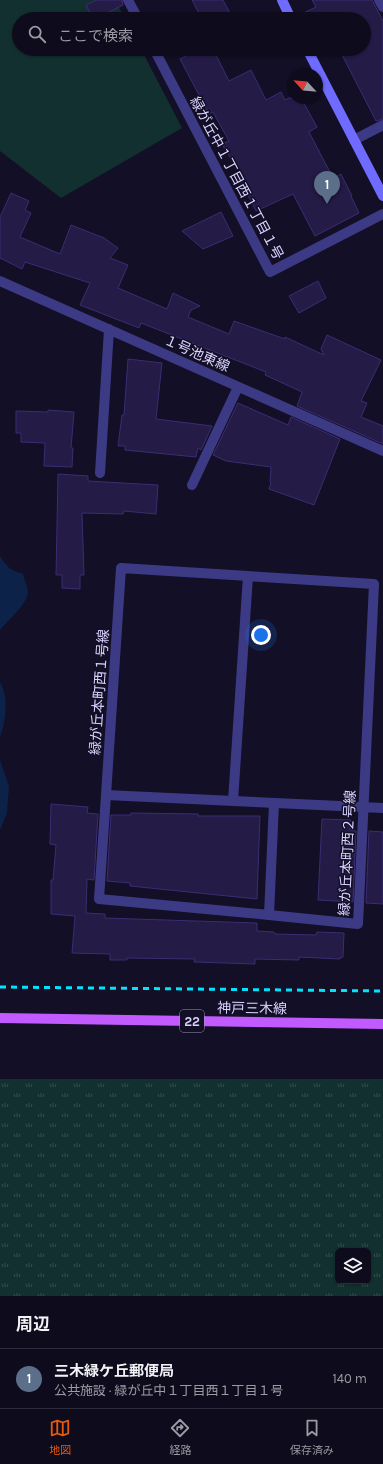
<!DOCTYPE html>
<html lang="ja">
<meta charset="utf-8">
<style>
body{margin:0;font-family:Karla,"Noto Sans JP",sans-serif;background:#171425;color:#f1f3f6}
.controls{position:absolute;right:12px;bottom:12px;display:grid;overflow:hidden;border-radius:6px;box-shadow:0 1px 3px #0004}
.controls button{width:36px;height:36px;display:grid;place-items:center;padding:0;border:0;border-bottom:1px solid #2e2b3b;background:#0e0b1c;color:#f1f3f6;font:20px sans-serif}
.compass{position:absolute;left:287px;top:68px;width:36px;height:36px;border-radius:50%;background:#0e0b1c;box-shadow:0 1px 3px #0004;rotate:296deg}
.you{position:absolute;left:261px;top:635px;width:14px;height:14px;margin:-10px;border:3px solid #fff;border-radius:50%;background:#1a73e8;box-shadow:0 0 0 6px #1a73e833}
.badge{display:grid;place-items:center;width:26px;height:26px;border-radius:50%;background:#ea580c;color:#fff;font-size:13px;font-weight:700}
.pin{position:absolute;translate:-50% -33px;filter:drop-shadow(0 1px 2px #0008)}
.pin::after{content:'';position:absolute;top:21px;width:14px;height:12px;background:inherit;clip-path:polygon(0 0,100% 0,50% 100%)}
.list{margin:0;padding:0;list-style:none}
h2{display:flex;justify-content:space-between;align-items:center;height:52px;margin:0;padding:0 16px;font-size:17px}
h2 small{font-size:13px;font-weight:400;color:#9b9ba3}
.list li{display:grid;grid-template-columns:26px 1fr auto;gap:12px;align-items:center;box-sizing:border-box;height:60px;padding:0 16px;border-top:1px solid #2e2b3b}
.list b{display:block;font-size:15px;white-space:nowrap}
.list p{margin:0;font-size:13px;white-space:nowrap;color:#9b9ba3}
.list em{font-size:13px;font-style:normal;color:#9b9ba3}
.icon{flex:none;width:22px;height:22px;fill:none;stroke:currentColor;stroke-width:2;stroke-linecap:round;stroke-linejoin:round}
.map{position:relative;flex:none;width:383px;height:1296px;overflow:hidden}
.search{position:absolute;background:#0e0b1c;box-shadow:0 1px 3px #0004;left:12px;right:12px;top:12px;height:44px;display:flex;align-items:center;gap:10px;box-sizing:border-box;padding:0 14px;border-radius:22px;color:#9b9ba3;font-size:15px}
.sheet{height:112px;background:#0e0b1c}
nav{display:flex;justify-content:space-around;align-items:center;box-sizing:border-box;height:56px;border-top:1px solid #2e2b3b;background:#0e0b1c;font-size:11px;color:#9b9ba3}
nav a{display:grid;justify-items:center;gap:2px}
nav .on{color:#ea580c}
.map>svg:first-child{display:block}
</style>
<div class="map">
<svg width="383" height="1296" viewBox="0 0 383 1296">
<defs>
<pattern id="grass-tufts" width="24" height="20" patternUnits="userSpaceOnUse"><rect width="24" height="20" fill="#12302f"/><path d="M3 7l-1-3M5 7V3M7 7l1-3M15 17l-1-3M17 17v-4M19 17l1-3" fill="none" stroke="#344d4e"/></pattern>
</defs>
<rect width="100%" height="100%" fill="#130f26"/>
<path fill="url(#grass-tufts)" fill-rule="evenodd" d="M0 1079H383V1296H0ZM338 1251H368V1281H338Z"/>
<path fill="#12302f" d="M0 0H115L125 19H19V49H141L182 128 61 198 0 151Z"/>
<path fill="#0c2248" d="M0 556C7 567 10 570 23 574 24 579 28 587 28 592 27 605 8 620 0 630Z
M0 682C9 697 6 721 0 737Z
M0 760 9 786 7 813 0 830Z"/>
<path fill="#241b47" stroke="#3b2d73" d="M97 0H122L123 5 107 13 110 19H93L86 5Z
M192 0H223L233 19H202Z
M312 0H372L383 21V119L376 121 339 49H364V19H297V16L316 7Z
M200 49H213L229 81 251 70 266 100 281 92 285 100 289 98H301L317 127 309 132 333 178 341 174 352 196H351L359 213 315 236 293 194 256 211 238 175 240 174 222 144 229 141 213 112 209 114 180 59Z
M11 193 29 201 25 210 31 213 20 237 60 254 71 225 104 238 118 248 110 258 128 265 118 288 167 309 173 293 200 306 191 310 188 317 229 334 234 321 285 339V337L324 355 321 349 327 335 381 360 361 401 367 403 361 417 383 426V444L297 406 302 392 265 375 266 372 141 323 139 328 80 305 90 283 25 262 22 269 0 258V217Z
M221 212 233 236 203 249 182 231Z
M318 281 326 298 299 313 289 296Z
M128 359 162 363 156 419 212 426 201 450 198 448 196 457 125 450V446H118L122 415H124Z
M238 403 288 425 291 417 340 439 314 505 269 489 271 483 270 482 271 467 226 461 213 455Z
M48 410 74 412 71 448H73L72 467 44 466 45 443 21 442V433H16V411L48 412Z
M58 474 88 476V481L158 485 156 514 124 511 123 514 82 513 84 575H80V589L62 588V575H56Z
M51 804 88 807 87 813 98 814 94 880 87 879 86 913 105 914V918L257 923V931L274 932 275 934 316 935 317 932 344 933 343 957 340 958V959L299 957V960L255 959V964L194 962 195 959 127 958V960H110V954L72 953 75 916 51 914V880H53L56 845 50 844Z
M131 813 198 814V816H260L257 899 130 886V883L107 881 111 815H131Z
M322 819 351 820 350 830 356 831 353 902 318 900Z
M369 831 383 832V904L366 903Z"/>
<g fill="none" stroke-linecap="round" stroke-linejoin="round">
<path stroke="#3d3a85" stroke-width="10" d="M128 0 138 19
M379 0 383 7
M154 49 270 272 383 214
M354 140 383 125
M0 281 383 451
M100 473 109 329
M192 485 238 387
M106 795 99 899 269 915
M233 801 248 576
M274 803 269 915 358 924 374 584 121 568 106 795C198 799 291 804 383 808"/>
<path stroke="#6f6bff" stroke-width="10" d="M282 0 291 19
M307 49 383 196"/>
<path stroke="#c25bff" stroke-width="10" d="M0 1018 383 1024"/>
<path stroke="#00e5ff" stroke-width="3" stroke-dasharray="6 5" stroke-linecap="butt" d="M0 987 383 991"/>
</g>
<g text-anchor="middle" stroke-width="3" stroke-linejoin="round" paint-order="stroke">
<rect fill="#130f26" stroke="#9e99be" stroke-width="1" x="180" y="1010" width="24" height="22" rx="3"/>
<g font-size="13" font-weight="bold" fill="#d9d4ff">
<text x="192" y="1026">22</text>
</g>
<g font-size="14" fill="#d9d4ff" stroke="#130f26">
<text transform="translate(237 178) rotate(62)" y="5">緑が丘中１丁目西１丁目１号</text>
<text transform="translate(197 353) rotate(24)" y="5">１号池東線</text>
<text transform="translate(99 692) rotate(-86)" y="5">緑が丘本町西１号線</text>
<text transform="translate(347 853) rotate(-87)" y="5">緑が丘本町西２号線</text>
<text transform="translate(252 1008) rotate(1)" y="5">神戸三木線</text>
</g>
</g>
</svg>
<div class="controls">
<button><svg class="icon" aria-label="layers" viewBox="0 0 24 24"><path d="M12 4l9 5-9 5-9-5zM3 14l9 5 9-5"/></svg></button>
</div>
<svg class="compass" viewBox="-18 -18 36 36"><path d="M0-13l5 13h-10z" fill="#e53935"/><path d="M0 13l5-13h-10z" fill="#9b9ba3"/></svg>
<div class="you"></div>
<div class="pin badge" style="left:327px;top:204px;background:#5c6f8a">1</div>
<div class="search"><svg class="icon" aria-label="search" viewBox="0 0 24 24"><circle cx="10" cy="10" r="6"/><path d="M15 15l6 6"/></svg>ここで検索</div>
</div>
<section class="sheet">
<h2>周辺<small></small></h2>
<ul class="list">
<li><span class="badge" style="background:#5c6f8a">1</span><div><b>三木緑ケ丘郵便局</b><p>公共施設 · 緑が丘中１丁目西１丁目１号</p></div><em>140 m</em></li>
</ul>
</section>
<nav>
<a class="on"><svg class="icon" aria-label="map" viewBox="0 0 24 24"><path d="M3 6l6-2 6 2 6-2v14l-6 2-6-2-6 2zM9 4v14M15 6v14"/></svg>地図</a>
<a><svg class="icon" aria-label="directions" viewBox="0 0 24 24"><path d="M12 3l9 9-9 9-9-9zM9 14v-3h6M13 9l2 2-2 2"/></svg>経路</a>
<a><svg class="icon" aria-label="saved" viewBox="0 0 24 24"><path d="M7 4h10v16l-5-4-5 4z"/></svg>保存済み</a>
</nav>
